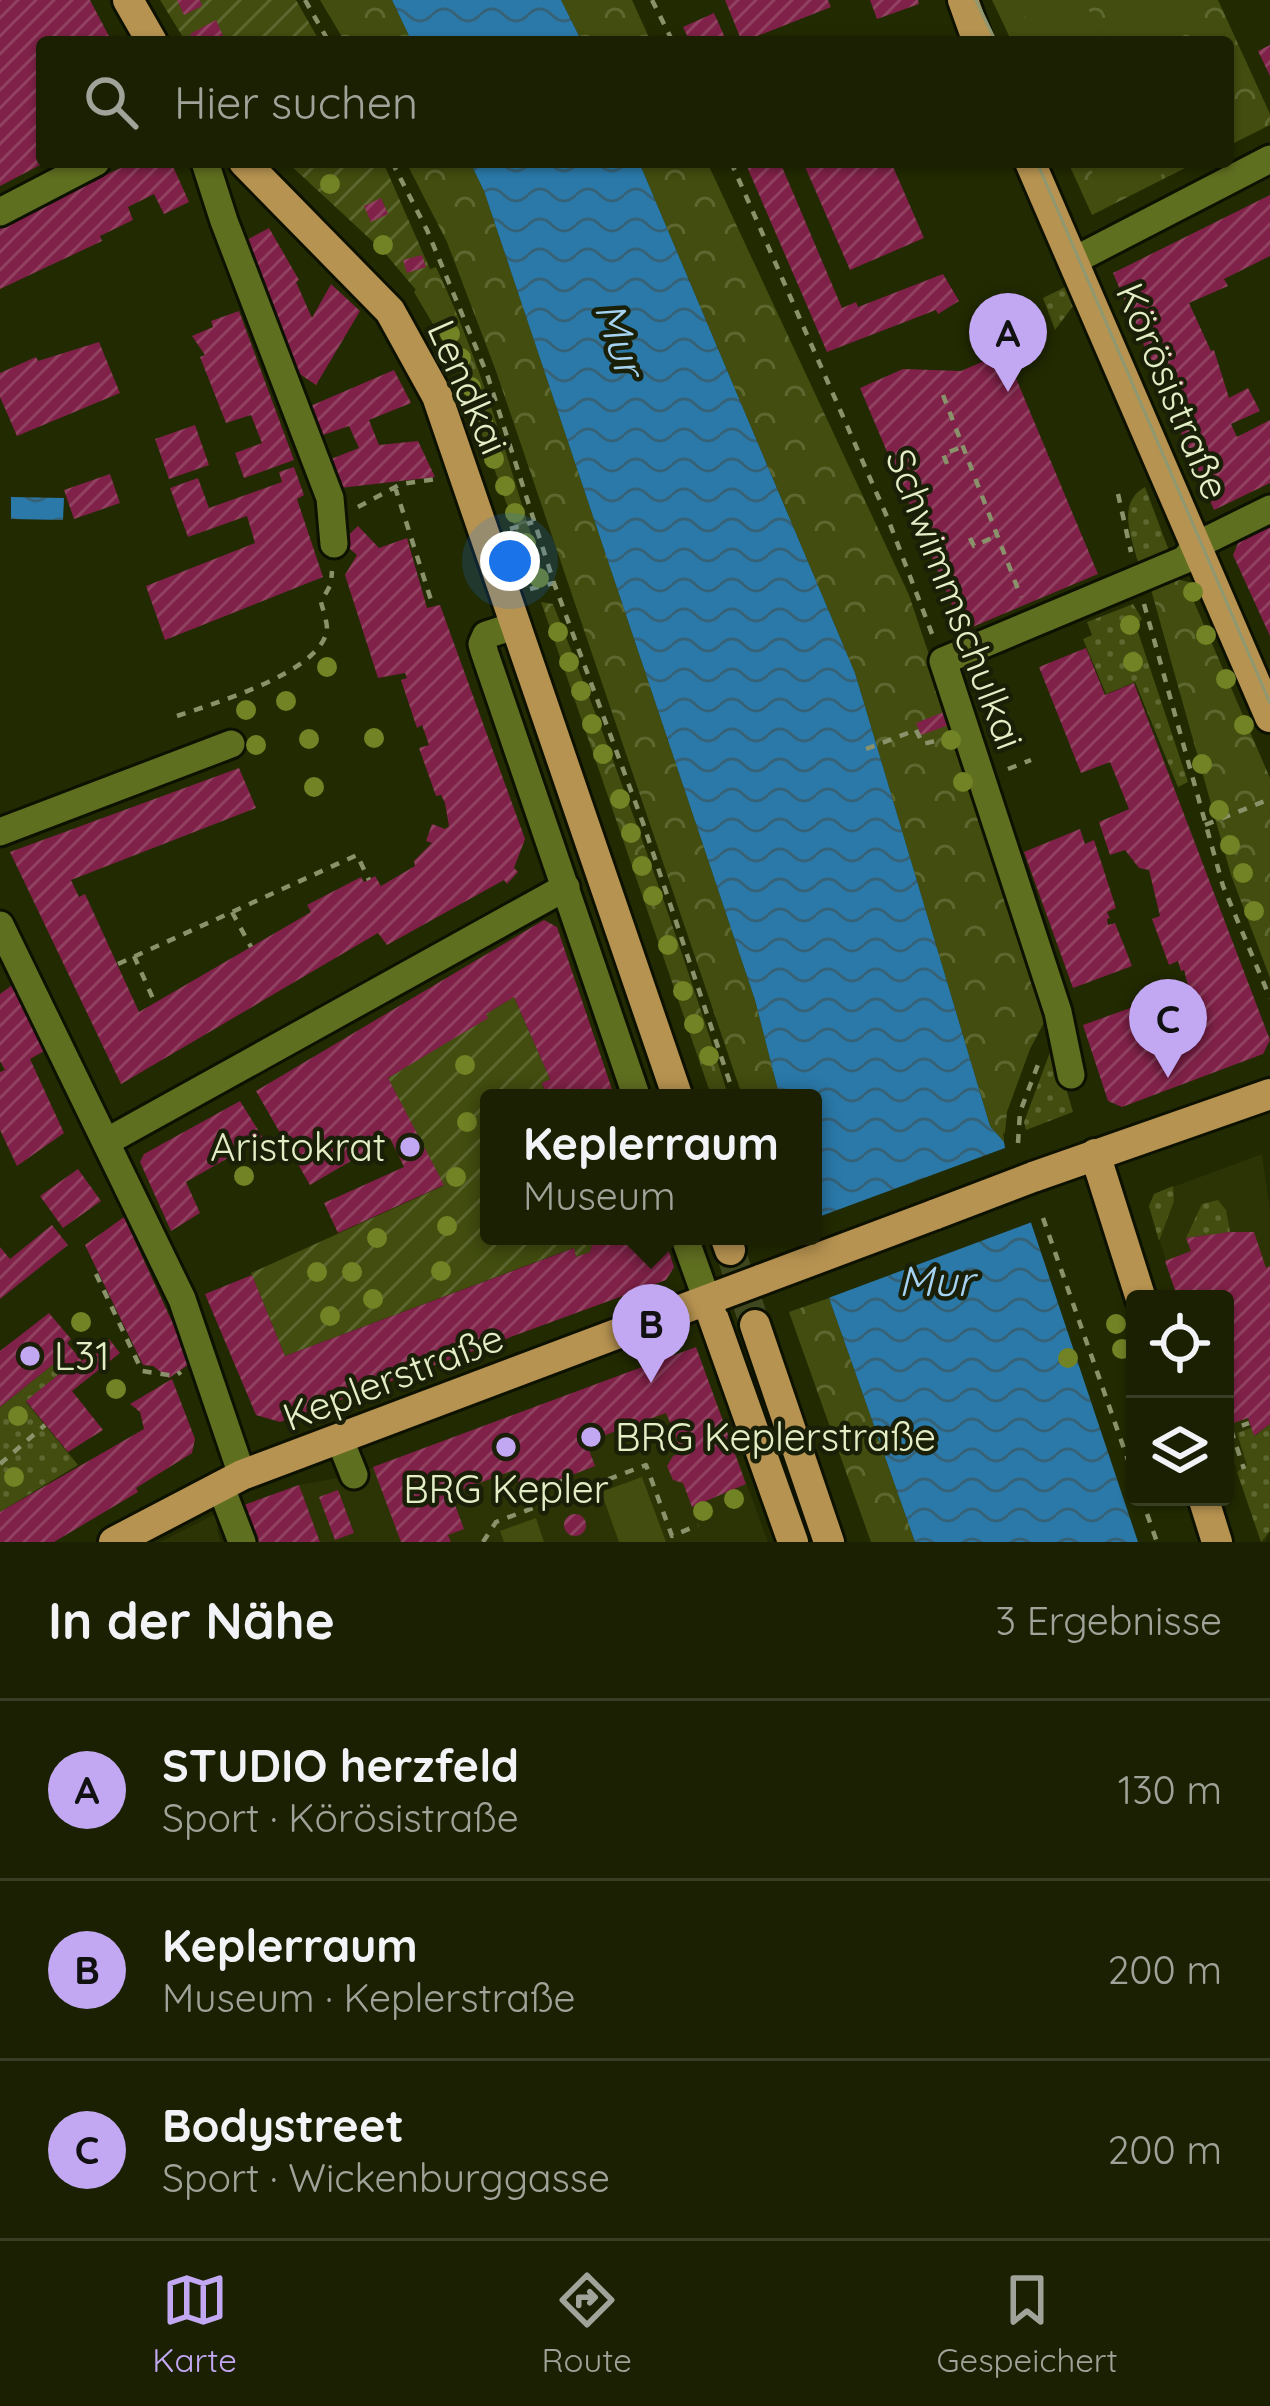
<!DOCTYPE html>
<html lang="de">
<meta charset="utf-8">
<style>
body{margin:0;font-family:Quicksand,sans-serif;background:#23280b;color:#f1f3f6}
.controls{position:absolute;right:36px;bottom:36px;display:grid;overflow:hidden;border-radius:12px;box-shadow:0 3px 9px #0004}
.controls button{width:108px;height:108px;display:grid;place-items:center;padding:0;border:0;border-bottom:3px solid #383e23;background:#1a2001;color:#f1f3f6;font:60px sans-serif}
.you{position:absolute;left:510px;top:561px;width:42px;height:42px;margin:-30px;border:9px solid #fff;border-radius:50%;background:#1a73e8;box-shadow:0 0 0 18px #1a73e833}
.badge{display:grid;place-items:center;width:78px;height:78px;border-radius:50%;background:#c2a8f3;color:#111;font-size:39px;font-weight:700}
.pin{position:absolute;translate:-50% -99px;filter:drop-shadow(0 3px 6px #0008)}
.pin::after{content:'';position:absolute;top:63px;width:42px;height:36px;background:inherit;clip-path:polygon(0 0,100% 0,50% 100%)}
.popup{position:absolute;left:480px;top:1089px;width:342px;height:156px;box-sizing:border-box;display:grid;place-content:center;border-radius:12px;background:#1a2001;filter:drop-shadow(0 3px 9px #0005);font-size:39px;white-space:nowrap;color:#9fa399}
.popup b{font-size:45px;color:#f1f3f6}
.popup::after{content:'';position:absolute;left:50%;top:100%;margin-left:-24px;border:24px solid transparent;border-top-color:#1a2001}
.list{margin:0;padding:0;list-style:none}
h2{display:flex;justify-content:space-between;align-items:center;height:156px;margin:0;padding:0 48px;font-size:51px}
h2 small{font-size:39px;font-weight:400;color:#9fa399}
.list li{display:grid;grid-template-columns:78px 1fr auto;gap:36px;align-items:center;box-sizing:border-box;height:180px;padding:0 48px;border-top:3px solid #383e23}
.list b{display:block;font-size:45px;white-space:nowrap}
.list p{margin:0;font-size:39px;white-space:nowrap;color:#9fa399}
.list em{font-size:39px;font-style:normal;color:#9fa399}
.icon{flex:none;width:66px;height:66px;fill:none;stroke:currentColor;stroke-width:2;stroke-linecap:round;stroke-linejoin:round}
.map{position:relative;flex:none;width:1270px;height:1542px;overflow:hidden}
.search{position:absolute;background:#1a2001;box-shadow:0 3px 9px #0004;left:36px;right:36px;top:36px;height:132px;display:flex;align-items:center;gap:30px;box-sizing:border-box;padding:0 42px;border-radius:12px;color:#9fa399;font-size:45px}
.sheet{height:696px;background:#1a2001}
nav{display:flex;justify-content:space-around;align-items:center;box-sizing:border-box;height:168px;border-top:3px solid #383e23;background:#1a2001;font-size:33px;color:#9fa399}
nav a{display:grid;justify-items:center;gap:6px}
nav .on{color:#c2a8f3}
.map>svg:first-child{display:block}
</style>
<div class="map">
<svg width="1270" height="1542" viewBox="0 0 1270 1542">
<defs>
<pattern id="grass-dots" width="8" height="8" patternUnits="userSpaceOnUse" patternTransform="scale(3)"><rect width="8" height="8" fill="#424d0f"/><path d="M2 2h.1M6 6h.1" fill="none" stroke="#5d6730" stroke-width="1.8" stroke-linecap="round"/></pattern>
<pattern id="forest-crowns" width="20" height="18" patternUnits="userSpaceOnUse" patternTransform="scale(3)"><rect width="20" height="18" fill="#424d0f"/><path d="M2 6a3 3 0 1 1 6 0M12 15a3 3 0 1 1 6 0" fill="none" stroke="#5d6730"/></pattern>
<pattern id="garden-furrows" width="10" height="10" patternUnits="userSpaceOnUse" patternTransform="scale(3)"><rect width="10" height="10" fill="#424d0f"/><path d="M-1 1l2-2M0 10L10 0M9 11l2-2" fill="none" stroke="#5d6730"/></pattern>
<pattern id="water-waves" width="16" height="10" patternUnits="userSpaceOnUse" patternTransform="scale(3)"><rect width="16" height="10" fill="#2a79a9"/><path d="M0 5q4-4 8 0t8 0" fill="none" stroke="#366278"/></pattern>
<pattern id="building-hatch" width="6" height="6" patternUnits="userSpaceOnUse" patternTransform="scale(3)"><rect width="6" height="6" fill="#7f2148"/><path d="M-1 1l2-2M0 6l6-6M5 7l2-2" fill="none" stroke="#914261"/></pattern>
</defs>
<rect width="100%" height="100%" fill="#222a01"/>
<path fill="#2c3405" d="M1262 1154 1270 1211V1531L1265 1542H1261L1225 1436V1299H1178L1149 1206 1154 1194Z
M696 1347 768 1542H320L299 1485 354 1475Z
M219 1512 217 1531 221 1542H160Z"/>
<path fill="url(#grass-dots)" d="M1067 286 1073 306 1055 330 1043 298Z
M1145 487 1169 551 1168 557 1140 570C1134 543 1114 504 1145 487Z
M1133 604 1142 619 1136 626 1188 782 1178 787 1135 682 1106 694 1083 639 1092 635 1087 622Z
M1053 1044 1073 1112 1026 1130 1024 1122Z
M1173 1186 1174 1201 1159 1241 1149 1206 1154 1194Z
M1218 1200 1226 1210 1230 1232 1186 1238 1202 1204Z
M56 1362 64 1370 26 1402 78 1465 0 1512V1407Z
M1270 1424V1531L1261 1542 1237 1472 1247 1465 1237 1433 1251 1428 1255 1436Z"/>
<path fill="url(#forest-crowns)" d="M320 0H392L412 42H345Z
M561 0H632L651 42H582Z
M992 0H1218L1270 114V125L1228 146V42H1012Z
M406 162H470L484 191 755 1000 780 1098H743L496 371 447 242Z
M639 162H707L909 595 1049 1013 1030 1049 1007 1112 1004 1142 990 1126 855 673Z
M1068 162H1197L1092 215Z
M436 267C481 362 509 463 540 564L543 579 537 590 458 366 414 292 430 269Z
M1177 579 1196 584 1198 591 1191 595 1270 778V978L1231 875 1150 586Z
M541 602 553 604C617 766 677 931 729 1098H712Z
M829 1298 915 1542H871L789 1312Z"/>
<path fill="url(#garden-furrows)" d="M160 0H296L320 42H186Z
M287 162H383L430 269 416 290 383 251Z
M514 997 550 1079 542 1084 547 1098H489V1236H584L583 1240 592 1245 590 1252 576 1257 573 1248 285 1356 251 1273 443 1186 388 1078 487 1018 486 1014Z"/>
<path fill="#424d0f" d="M1018 0H1084L1104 42H1036Z
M1098 0H1205L1209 8 1178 22 1186 42H1117Z
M1088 162H1159L1165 173 1105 202Z
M642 1477 666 1542H619L601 1492Z
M536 1518 544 1542H504L500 1531Z"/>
<path fill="url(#water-waves)" d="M392 0H561L582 42H412Z
M470 162H639L855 673 990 1126 1004 1142 1138 1542H915L829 1298 813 1225V1098H780L755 1000 484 191Z
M11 497 64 498 63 520 11 519Z"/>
<path fill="#222a01" d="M1003 1132 1010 1140 1144 1542 1032 1222 823 1300 809 1236H813V1219L1005 1148Z"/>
<path fill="url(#building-hatch)" d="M0 0H90L112 42H42V164L0 186Z
M177 0H200L202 6 184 15Z
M725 0H828L831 7 742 42Z
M870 0H918L919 4 877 19Z
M714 13 727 42H690L683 27Z
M216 20 226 42H195L190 34Z
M1270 45V76L1258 51Z
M133 162H171L189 202 164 214 154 194 128 207 133 220 100 236 102 241 0 289V225Z
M745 162H780L842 308 856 302 858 307 943 274 959 301 938 314 936 310 827 352Z
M803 162H891L924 238 850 270Z
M1270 195V256L1224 279 1228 286 1189 303 1211 351 1214 350 1229 398 1248 388 1260 411 1231 424 1237 437 1270 420V483L1214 510 1113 273Z
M381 198 388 214 371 222 364 206Z
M269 228 299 280 296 282 312 318 331 284 360 311 316 385 285 364 241 243Z
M422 255 426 267 407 273 403 260Z
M239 311 294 460 244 478 235 453 262 443 251 415 226 423 200 357 205 355 192 336 213 327 211 321Z
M99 342 120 393 17 436 0 397V373L36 357 38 361Z
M1005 352 1098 574 963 631 860 388 903 369 961 371Z
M394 370 411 403 369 420 379 445 418 441 435 477 340 488 326 461 359 448 349 426 314 438 301 410Z
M195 425 209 465 169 479 155 439Z
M294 467 304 495 297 499 323 577 165 640 146 586 255 543 247 516 188 537 170 488 198 478 209 508 282 482 279 472Z
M110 474 120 503 74 519 64 490Z
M1270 525V636L1233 555 1240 539Z
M358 526 379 548 407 538 427 608 440 605 525 839 514 868 518 872 507 884 504 880 387 945 378 933 121 1084 10 852 239 768 256 808 71 880 79 897 85 894 139 1012 311 912 307 905 361 877 364 882 375 876 381 886 415 866 414 861 432 843 426 841 432 824 445 829 449 826 445 803 441 795 436 796 419 748 429 745 422 725 417 728 401 680 407 678 405 673 378 678 345 575 357 555 342 542Z
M1086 648 1105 695 1134 683 1270 1040 1263 1054 1122 1107 1108 1101 1083 1025 1133 1007 1141 1029 1150 1025 1146 1012 1164 1006 1168 1018 1183 1013 1185 1020 1196 1016 1184 970 1181 971 1178 961 1169 965 1152 919 1160 916 1149 870 1139 868 1125 850 1110 855 1099 822 1129 809 1110 762 1081 773 1039 667Z
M944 712 949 725 921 735 916 723Z
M1080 829 1085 844 1094 840 1116 908 1107 912 1110 918 1107 919 1108 925 1115 923 1132 966 1073 988 1024 852Z
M544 920 557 927 615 1098H547L542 1083 550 1079 514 997 486 1014 488 1018 388 1078 444 1185 338 1233 324 1203 404 1167 390 1138 310 1185 256 1091Z
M15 983 46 1050 30 1059 64 1133 17 1166 0 1130V1072L5 1070 0 1061V994Z
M240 1101 263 1138 186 1182 200 1213 171 1231 140 1162 144 1154Z
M78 1169 101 1201 63 1228 40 1196Z
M124 1217 191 1363 169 1378 153 1366 143 1365 85 1245Z
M52 1225 68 1245 0 1299V1247L10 1259Z
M1230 1232H1254L1266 1268 1270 1266V1424L1254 1436 1248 1418 1225 1426V1299H1178L1165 1261 1191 1251 1186 1238Z
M584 1236H664L674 1267 666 1280 280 1422 256 1415 205 1294 252 1275 285 1356 574 1248 576 1257 590 1252 592 1245 582 1239Z
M49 1313 71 1339 67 1343 82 1361 109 1339 120 1353 72 1391 103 1430 68 1452 26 1401 64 1370 56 1362 0 1407V1351Z
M696 1347 746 1484 692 1507 683 1483 673 1480 667 1466 673 1456 682 1452 666 1413 586 1442 595 1466 523 1494 514 1470 451 1494 464 1529 448 1535 451 1542H401L373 1467Z
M172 1379 195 1439 192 1453 136 1488 138 1492 54 1542H0V1512L144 1429 140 1412 130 1404Z
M299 1485 320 1542H259L244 1505Z
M338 1490 354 1533 335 1540 319 1497Z
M564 1525a11 11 0 1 1 22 0a11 11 0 1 1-22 0Z"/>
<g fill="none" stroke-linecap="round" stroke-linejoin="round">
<path stroke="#3f471f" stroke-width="30" stroke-dasharray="30 15" stroke-linecap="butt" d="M730 1250 755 1325"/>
<g stroke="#0d1100" stroke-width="33">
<path id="minor" d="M205 162 224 221 330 498 334 544
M0 212 96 162
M1075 260 1270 159
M517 625 486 635 482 644 485 654 637 1098
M0 832 231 744
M0 925 182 1299 242 1475
M1071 1075 1058 1012 943 661 1184 560 1197 545 1270 509
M106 1142 566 887
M684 1236 707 1300
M340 1440 354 1475
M220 1485 242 1542"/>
</g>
<g stroke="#0d1100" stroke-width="36">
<path id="major" d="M128 0 152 42
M963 0 978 42
M244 162 390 311 437 396 678 1098
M1030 162 1270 717
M1095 1154 1141 1299
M1033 1177 1270 1094
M725 1236 730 1250
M760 1280 936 1214
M707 1300 793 1542
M755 1325 829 1542
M1203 1497 1217 1542
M114 1542 242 1475 720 1295"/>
</g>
<path stroke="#89926a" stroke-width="4.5" stroke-dasharray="9 9" stroke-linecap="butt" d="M305 0 329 42
M652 0 673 42
M392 162 427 230 487 374 554 583 643 823 735 1098
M731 162 888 519 934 639
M943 395 1021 597
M947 464 943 454 962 447
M395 487 431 600 425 602
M1118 494 1131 552
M358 507 401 484 436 479
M510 529 533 522
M970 538 974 546 996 536
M530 589 554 583
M1144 604 1223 886 1270 998
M177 716C212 704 323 672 327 629 327 621 323 610 321 602L331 584 332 571
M916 730 923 744 943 739
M866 749 916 730
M1008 769 1031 760
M1205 825 1270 799
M232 912 251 947
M134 956 155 1003
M118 964 357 855 369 880
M1018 1143 1020 1112 1039 1062
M1043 1218 1135 1480
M96 1274 142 1371 175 1376 181 1372
M1231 1430 1244 1469
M1225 1432 1249 1423
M0 1464 45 1425
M561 1479 567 1495
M1141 1497 1157 1542
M483 1542 496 1522 646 1465 672 1536 698 1525"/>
<use href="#minor" stroke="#5f6f20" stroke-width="27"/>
<use href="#major" stroke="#b79351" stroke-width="30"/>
<path stroke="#8f9870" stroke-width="3" d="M976 0 996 42
M1037 162 1270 703"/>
<g stroke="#0d1100" stroke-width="36" stroke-linecap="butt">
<path id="major-bridge" d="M936 1214 1033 1177
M720 1295 760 1280"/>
</g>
<use href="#major-bridge" stroke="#b79351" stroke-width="30"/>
</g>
<g fill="#718325">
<circle cx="330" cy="184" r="10"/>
<circle cx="383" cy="245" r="10"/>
<circle cx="450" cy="334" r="10"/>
<circle cx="461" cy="358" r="10"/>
<circle cx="471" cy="387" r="10"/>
<circle cx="483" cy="422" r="10"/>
<circle cx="494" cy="459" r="10"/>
<circle cx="505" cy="486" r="10"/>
<circle cx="515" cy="513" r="10"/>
<circle cx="526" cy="543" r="10"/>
<circle cx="539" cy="578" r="10"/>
<circle cx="1193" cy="592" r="10"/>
<circle cx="1130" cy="625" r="10"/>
<circle cx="558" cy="632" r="10"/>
<circle cx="1206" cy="635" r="10"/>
<circle cx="569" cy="662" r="10"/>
<circle cx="1133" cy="662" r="10"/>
<circle cx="327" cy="667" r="10"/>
<circle cx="1226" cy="679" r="10"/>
<circle cx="581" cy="691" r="10"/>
<circle cx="286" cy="701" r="10"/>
<circle cx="246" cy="710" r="10"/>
<circle cx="592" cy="724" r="10"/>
<circle cx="1244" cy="725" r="10"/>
<circle cx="374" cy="738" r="10"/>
<circle cx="309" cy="739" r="10"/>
<circle cx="951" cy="740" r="10"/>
<circle cx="256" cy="745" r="10"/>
<circle cx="603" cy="754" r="10"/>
<circle cx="1202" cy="764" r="10"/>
<circle cx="963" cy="782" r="10"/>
<circle cx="314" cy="787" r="10"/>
<circle cx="620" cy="799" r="10"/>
<circle cx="1219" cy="810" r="10"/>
<circle cx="631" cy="833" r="10"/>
<circle cx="1230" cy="845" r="10"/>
<circle cx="642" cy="866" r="10"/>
<circle cx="1243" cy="873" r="10"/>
<circle cx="653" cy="896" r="10"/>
<circle cx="1254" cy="911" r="10"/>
<circle cx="668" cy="945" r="10"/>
<circle cx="683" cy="991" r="10"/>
<circle cx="694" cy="1024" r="10"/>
<circle cx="709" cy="1056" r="10"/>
<circle cx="465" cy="1065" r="10"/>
<circle cx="467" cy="1122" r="10"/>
<circle cx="244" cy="1176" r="10"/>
<circle cx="456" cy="1177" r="10"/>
<circle cx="447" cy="1226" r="10"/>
<circle cx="377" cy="1238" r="10"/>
<circle cx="441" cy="1271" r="10"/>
<circle cx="317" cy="1272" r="10"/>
<circle cx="352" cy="1272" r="10"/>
<circle cx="373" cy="1299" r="10"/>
<circle cx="330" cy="1316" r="10"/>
<circle cx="81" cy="1322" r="10"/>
<circle cx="1116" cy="1324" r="10"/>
<circle cx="1122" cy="1349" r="10"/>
<circle cx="1068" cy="1358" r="10"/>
<circle cx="116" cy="1389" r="10"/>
<circle cx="18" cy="1416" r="10"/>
<circle cx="14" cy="1477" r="10"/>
<circle cx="734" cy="1499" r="10"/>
<circle cx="703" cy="1511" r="10"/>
</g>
<g fill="#c2a8f3" stroke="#1a1f07" stroke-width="4.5">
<circle cx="410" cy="1147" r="12"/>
<circle cx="30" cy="1356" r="12"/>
<circle cx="591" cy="1437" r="12"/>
<circle cx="506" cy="1447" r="12"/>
</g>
<g text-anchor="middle" stroke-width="9" stroke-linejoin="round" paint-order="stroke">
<g font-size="39" fill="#e3eec7" stroke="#1a1f07">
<text transform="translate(468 387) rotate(66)" y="14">Lendkai</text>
<text transform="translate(1173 391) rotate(67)" y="14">Körösistraße</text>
<text transform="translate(955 599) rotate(69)" y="14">Schwimmschulkai</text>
<text transform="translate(393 1377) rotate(-21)" y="14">Keplerstraße</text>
</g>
<g font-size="39" fill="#e3eec7" stroke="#1a1f07" text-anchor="start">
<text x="386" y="1161" text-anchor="end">Aristokrat</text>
<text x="54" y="1370">L31</text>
<text x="615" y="1451">BRG Keplerstraße</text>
<text x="506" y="1503" text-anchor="middle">BRG Kepler</text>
</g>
<g font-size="42" font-style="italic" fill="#a7d3f3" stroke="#1a1f07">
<text transform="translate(620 339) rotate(72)" y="15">Mur</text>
<text x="936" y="1296">Mur</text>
</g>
</g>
</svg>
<div class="controls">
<button><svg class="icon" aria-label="locate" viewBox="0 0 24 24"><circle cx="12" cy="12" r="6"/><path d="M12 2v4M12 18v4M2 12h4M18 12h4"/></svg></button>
<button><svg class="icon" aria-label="layers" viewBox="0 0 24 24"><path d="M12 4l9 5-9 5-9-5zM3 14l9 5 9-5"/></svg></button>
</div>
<div class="you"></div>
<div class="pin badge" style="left:1008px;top:392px">A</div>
<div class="pin badge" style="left:651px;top:1383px">B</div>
<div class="popup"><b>Keplerraum</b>Museum</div>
<div class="pin badge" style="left:1168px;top:1078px">C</div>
<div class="search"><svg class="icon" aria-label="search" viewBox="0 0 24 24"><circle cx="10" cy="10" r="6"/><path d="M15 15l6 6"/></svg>Hier suchen</div>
</div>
<section class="sheet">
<h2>In der Nähe<small>3 Ergebnisse</small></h2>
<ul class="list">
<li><span class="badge">A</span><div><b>STUDIO herzfeld</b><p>Sport · Körösistraße</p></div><em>130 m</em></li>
<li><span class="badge">B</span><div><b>Keplerraum</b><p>Museum · Keplerstraße</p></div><em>200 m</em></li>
<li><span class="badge">C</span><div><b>Bodystreet</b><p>Sport · Wickenburggasse</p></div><em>200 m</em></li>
</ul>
</section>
<nav>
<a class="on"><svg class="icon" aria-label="map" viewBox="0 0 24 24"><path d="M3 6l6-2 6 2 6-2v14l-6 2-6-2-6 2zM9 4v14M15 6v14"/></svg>Karte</a>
<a><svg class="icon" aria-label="directions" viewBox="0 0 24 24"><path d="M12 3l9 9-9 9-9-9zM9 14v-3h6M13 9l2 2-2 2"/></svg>Route</a>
<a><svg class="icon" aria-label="saved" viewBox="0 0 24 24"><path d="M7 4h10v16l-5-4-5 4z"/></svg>Gespeichert</a>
</nav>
